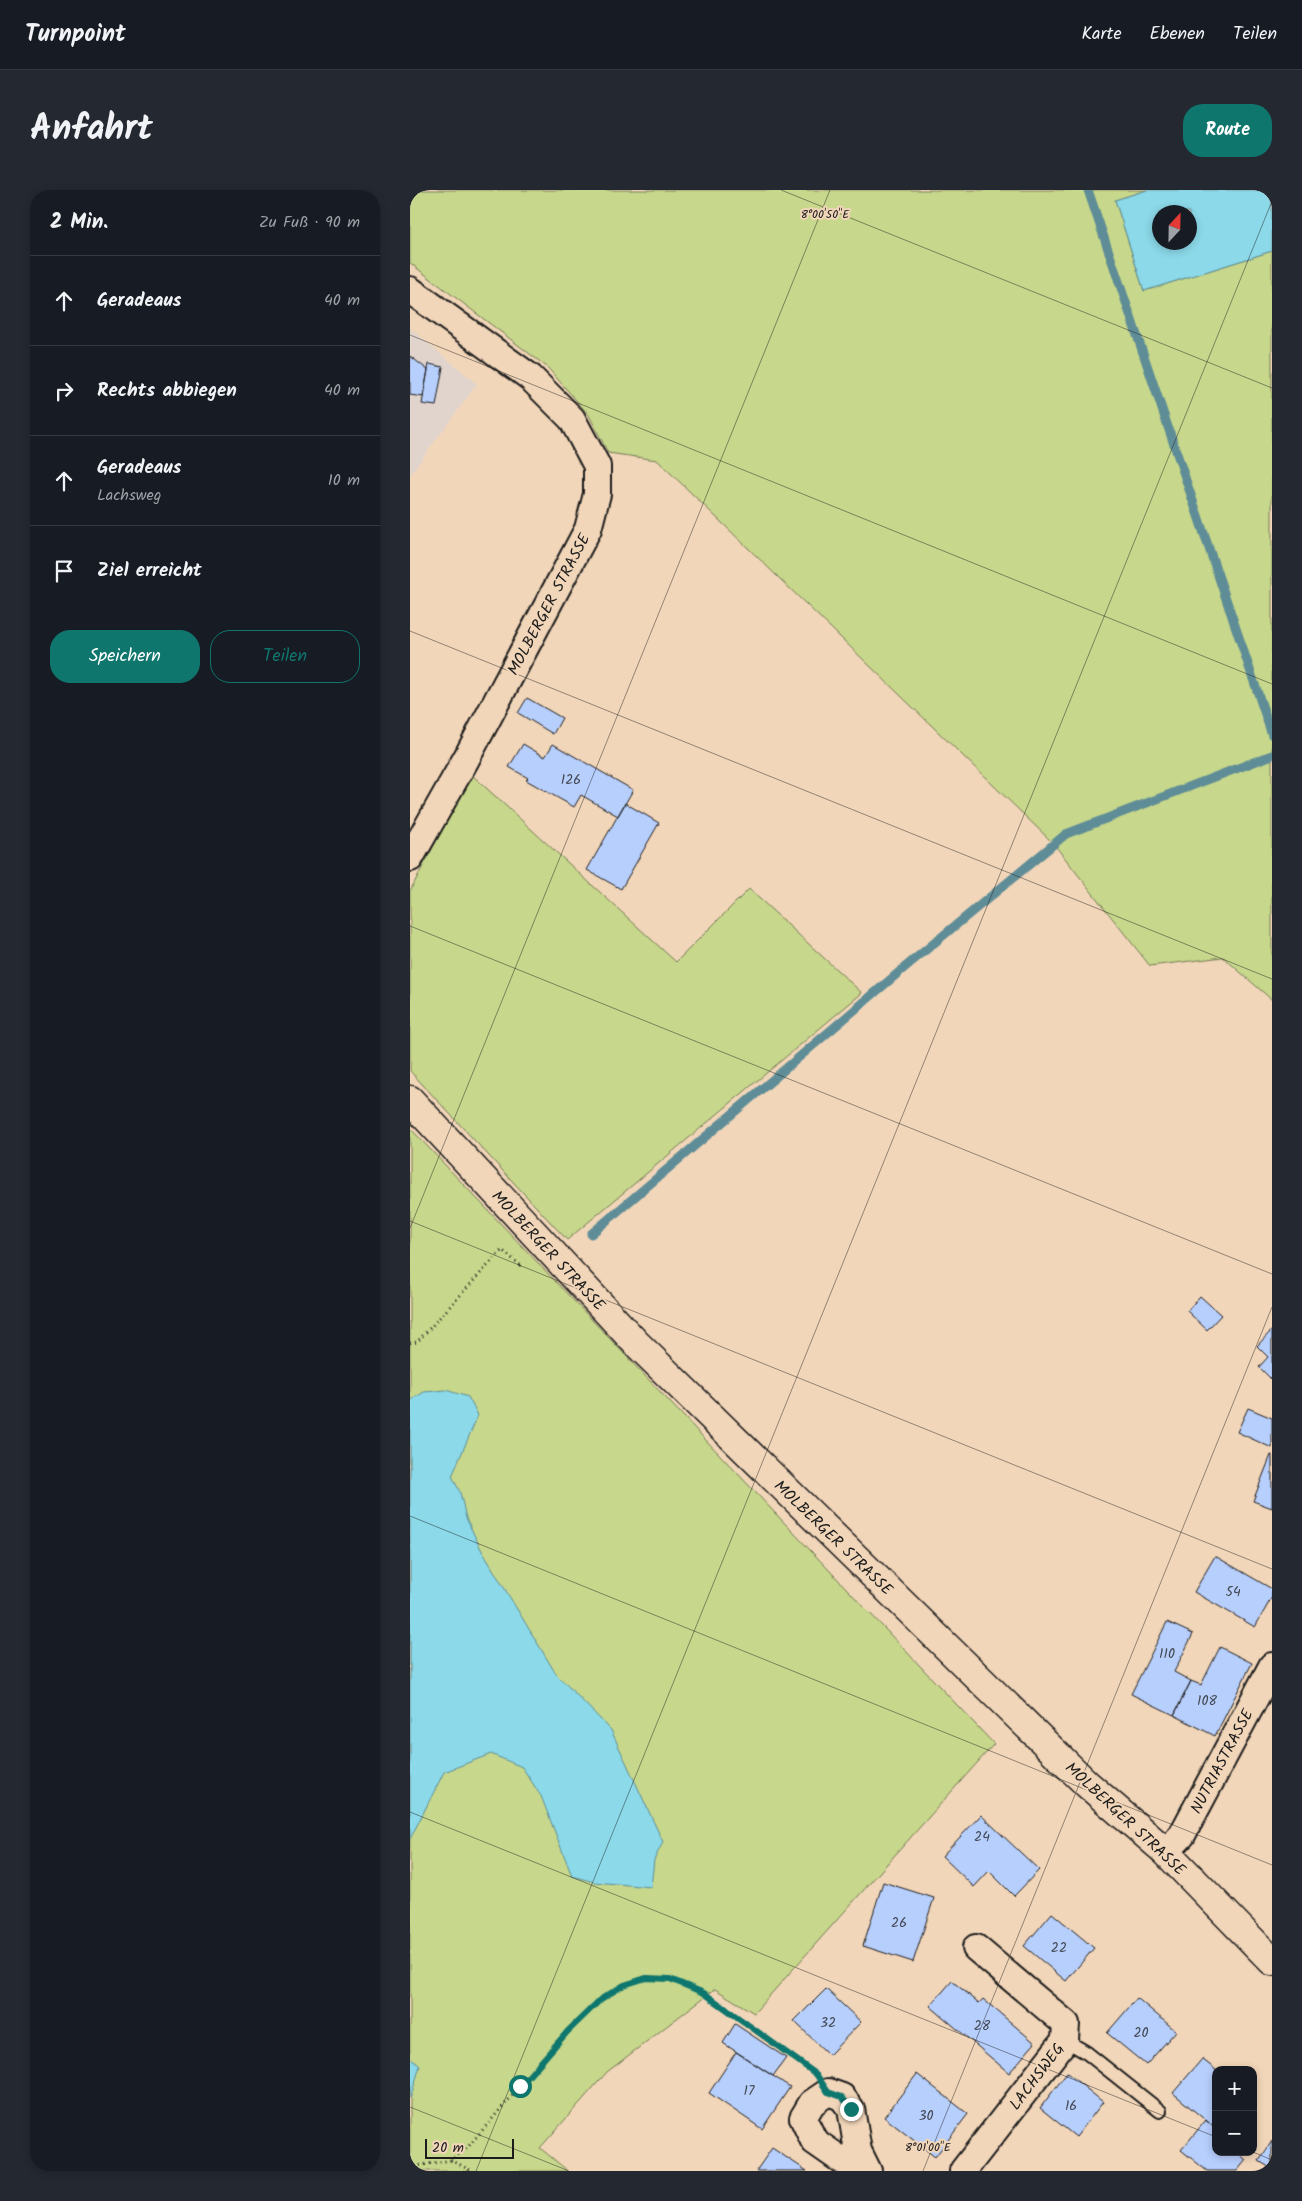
<!DOCTYPE html>
<html lang="de">
<meta charset="utf-8">
<style>
body{margin:0;font-family:Kalam,sans-serif;background:#242831;color:#f1f3f6}
.controls{position:absolute;right:15px;bottom:15px;display:grid;overflow:hidden;border-radius:10px;box-shadow:0 2px 8px #0003}
.controls button{width:45px;height:45px;display:grid;place-items:center;padding:0;border:0;border-bottom:1px solid #363941;background:#171b24;color:#f1f3f6;font:25px sans-serif}
.compass{position:absolute;left:742px;top:15px;width:45px;height:45px;border-radius:50%;background:#171b24;box-shadow:0 2px 8px #0003;rotate:22deg}
.scale{position:absolute;left:15px;bottom:12px;width:89px;box-sizing:border-box;padding-left:5px;border:2px solid #1c1c1c;border-top:0;font-size:14px;line-height:18px;white-space:nowrap;color:#1c1c1c;-webkit-text-stroke:4px #f2d6b9;paint-order:stroke}
.stop{position:absolute;width:15px;height:15px;margin:-11px;border:4px solid #0f766e;border-radius:50%;background:#fff}
.stop.end{background:#0f766e;border-color:#fff;box-shadow:0 1px 5px #0008}
.list{margin:0;padding:0;list-style:none}
h2{display:flex;justify-content:space-between;align-items:center;height:65px;margin:0;padding:0 20px;font-size:21px}
h2 small{font-size:16px;font-weight:400;color:#9ea1a6}
.list li{display:grid;grid-template-columns:32px 1fr auto;gap:15px;align-items:center;box-sizing:border-box;height:90px;padding:0 20px;border-top:1px solid #363941}
.list b{display:block;font-size:19px;white-space:nowrap}
.list p{margin:0;font-size:16px;white-space:nowrap;color:#9ea1a6}
.list em{font-size:16px;font-style:normal;color:#9ea1a6}
.actions{display:flex;gap:10px;padding:15px 20px}
.actions a{flex:1;padding:11px 0;border:1px solid #0f766e;border-radius:20px;text-align:center;font-size:18px;color:#0f766e}
.actions .main{background:#0f766e;color:#fff}
.icon{flex:none;width:28px;height:28px;fill:none;stroke:currentColor;stroke-width:2;stroke-linecap:round;stroke-linejoin:round}
.map{position:relative;flex:none;width:862px;height:1981px;overflow:hidden;border-radius:20px}
header{display:flex;align-items:center;gap:30px;box-sizing:border-box;height:70px;padding:0 25px;background:#171b24;border-bottom:1px solid #363941}
header strong{font-size:24px}
nav{display:flex;gap:28px;margin-inline-start:auto;font-size:18px}
.intro{display:flex;align-items:center;justify-content:space-between;box-sizing:border-box;height:120px;padding:0 30px}
h1{margin:0;font-size:35px}
.button{padding:12px 22px;border-radius:20px;background:#0f766e;color:#fff;font-size:18px;font-weight:700}
main{display:flex;gap:30px;padding:0 30px}
aside{flex:1;background:#171b24;border-radius:20px;box-shadow:0 2px 8px #0003}
.map>svg:first-child{display:block}
</style>
<header>
<strong>Turnpoint</strong>
<nav><a>Karte</a><a>Ebenen</a><a>Teilen</a></nav>
</header>
<div class="intro"><h1>Anfahrt</h1><a class="button">Route</a></div>
<main>
<aside>
<h2>2 Min.<small>Zu Fuß · 90 m</small></h2>
<ul class="list">
<li><svg class="icon" aria-label="ahead" viewBox="0 0 24 24"><path d="M12 20V5M6 11l6-6 6 6"/></svg><div><b>Geradeaus</b></div><em>40 m</em></li>
<li><svg class="icon" aria-label="right" viewBox="0 0 24 24"><path d="M7 20v-9h11M14 6l5 5-5 5"/></svg><div><b>Rechts abbiegen</b></div><em>40 m</em></li>
<li><svg class="icon" aria-label="ahead" viewBox="0 0 24 24"><path d="M12 20V5M6 11l6-6 6 6"/></svg><div><b>Geradeaus</b><p>Lachsweg</p></div><em>10 m</em></li>
<li><svg class="icon" aria-label="arrive" viewBox="0 0 24 24"><path d="M6 21V4h12l-3 4 3 4H6"/></svg><div><b>Ziel erreicht</b></div></li>
</ul>
<div class="actions"><a class="main">Speichern</a><a>Teilen</a></div>
</aside>
<div class="map">
<svg width="862" height="1981" viewBox="0 0 862 1981">
<rect width="100%" height="100%" fill="#f2d6b9"/>
<filter id="ink" filterUnits="userSpaceOnUse"><feTurbulence type="fractalNoise" baseFrequency=".02" numOctaves="2"/><feDisplacementMap in="SourceGraphic" scale="10" xChannelSelector="R" yChannelSelector="G"/><feConvolveMatrix kernelMatrix="1 2 1 2 8 2 1 2 1" color-interpolation-filters="sRGB"/></filter>
<g filter="url(#ink)">
<path fill="#e0d4cd" d="M0 138 67 194 0 285Z"/>
<path fill="#c7d78b" stroke="#727a54" d="M0 0H737L705 10 734 101 862 61V810L813 767 740 776 643 653 247 270 198 263 179 225 137 177 0 73Z
M61 584 266 772 339 699 452 803 157 1050 0 881V701Z
M0 938 584 1554 344 1823 305 1799 197 1882 130 1958 158 1981H0Z"/>
<path fill="#8bd9e9" stroke="#5f8d97" fill-rule="evenodd" d="M737 0H862V61L734 101 705 10ZM749 22H779V52H749Z
M36 1200 58 1207 68 1225 42 1286 50 1302 56 1328 72 1361 146 1484 201 1540 253 1652 244 1670 241 1697 184 1692 162 1686 131 1606 112 1577 81 1564 34 1582 0 1649V1211L14 1202Z
M0 1867 10 1876 0 1909Z"/>
<g fill="none" stroke-linecap="round" stroke-linejoin="round">
<path stroke="#5f8d97" stroke-width="9" d="M678 0 862 545
M181 1044 494 778 656 644 862 565"/>
</g>
<path fill="#b7cffd" stroke="#1c1c1c" d="M0 166 18 180 13 207 0 205Z
M19 174 33 177 26 216 12 214Z
M117 508 152 528 143 544 108 523Z
M113 554 135 567 143 554 223 600 208 626 171 605 164 617 116 590 118 588 99 577Z
M215 613 249 633 211 699 177 680Z
M790 1106 811 1125 797 1140 777 1121Z
M862 1140V1190L849 1177 858 1167 847 1156Z
M838 1218 862 1228V1258L827 1242Z
M861 1265H862V1318L843 1311Z
M805 1366 862 1399V1407L845 1437 784 1402Z
M757 1432 783 1444 764 1482 781 1491 764 1525 721 1504Z
M810 1457 842 1473 805 1546 764 1525 781 1491 791 1495Z
M571 1625 629 1680 604 1706 579 1681 564 1697 532 1666Z
M473 1692 524 1708 503 1772 453 1756Z
M642 1723 684 1758 656 1791 614 1756Z
M542 1791 569 1813 573 1809 625 1853 599 1883 520 1816Z
M416 1799 451 1832 419 1865 384 1831Z
M727 1808 766 1841 736 1875 697 1843Z
M325 1834 376 1868 363 1886 313 1853Z
M326 1862 380 1897 352 1939 299 1903Z
M792 1869 806 1880V1939L763 1903Z
M657 1883 693 1912 666 1947 630 1918Z
M507 1884 558 1924 525 1967 474 1927Z
M796 1930 806 1939V1962H827L836 1970 827 1981H797L771 1960Z
M862 1951V1979L849 1971Z
M362 1958 397 1981H346Z"/>
<g fill="none" stroke-linecap="round" stroke-linejoin="round">
<g stroke="#1c1c1c" stroke-width="16">
<path id="lane" d="M655 1850 677 1863 750 1921"/>
</g>
<g stroke="#1c1c1c" stroke-width="30">
<path id="street" d="M0 100 120 187 162 229 187 276V304L178 339 56 569 0 668
M756 1662 772 1645 862 1476
M447 1981 404 1951 393 1928 402 1913 418 1902 432 1907 441 1919 448 1961 458 1981
M553 1981 655 1850 656 1834 566 1758"/>
</g>
<g stroke="#1c1c1c" stroke-width="31">
<path id="secondary" d="M0 910 226 1153 677 1594 756 1662 862 1771"/>
</g>
<path stroke="#1c1c1c" stroke-width="3" stroke-dasharray="1 4" stroke-linecap="butt" d="M0 1153 7 1152 92 1060 110 1075 112 1073
M41 1970 62 1981
M0 1977 41 1970 57 1958 158 1841 191 1809 214 1795 236 1787 260 1789 294 1803 401 1880"/>
<use href="#lane" stroke="#f2d6b9" stroke-width="12"/>
<use href="#street" stroke="#f2d6b9" stroke-width="26"/>
<use href="#secondary" stroke="#f2d6b9" stroke-width="28"/>
</g>
</g>
<g fill="none" stroke-linecap="round" stroke-linejoin="round" filter="url(#ink)">
<path stroke="#0f766e" stroke-width="6" d="M110 1896 158 1841 191 1809 214 1795 236 1788 260 1789 294 1803 406 1884 418 1902 432 1907 441 1919"/>
</g>
<path fill="none" stroke="#1c1c1c" stroke-width="1" stroke-opacity="0.45" d="M371 0 862 198M0 145 862 494M0 441 862 789M0 736 862 1084M0 1031 862 1379M0 1038 420 0M0 1326 862 1675M0 1622 806 1947M0 1917 159 1981M843 1962 862 1970M66 1981 862 11M513 1981 862 1117"/>
<g text-anchor="middle" stroke-width="4" stroke-linejoin="round" paint-order="stroke">
<g font-size="14" fill="#434954">
<text x="161" y="594">126</text>
<text x="823" y="1406">54</text>
<text x="757" y="1468">110</text>
<text x="797" y="1515">108</text>
<text x="572" y="1651">24</text>
<text x="489" y="1737">26</text>
<text x="649" y="1762">22</text>
<text x="418" y="1837">32</text>
<text x="572" y="1840">28</text>
<text x="731" y="1847">20</text>
<text x="339" y="1905">17</text>
<text x="661" y="1920">16</text>
<text x="516" y="1930">30</text>
</g>
<g font-size="16" fill="#1c1c1c" stroke="#f2d6b9">
<text transform="translate(138 414) rotate(-62)" y="6">MOLBERGER STRASSE</text>
<text transform="translate(139 1060) rotate(47)" y="6">MOLBERGER STRASSE</text>
<text transform="translate(424 1347) rotate(44)" y="6">MOLBERGER STRASSE</text>
<text transform="translate(811 1571) rotate(-62)" y="6">NUTRIASTRASSE</text>
<text transform="translate(716 1628) rotate(43)" y="6">MOLBERGER STRASSE</text>
<text transform="translate(626 1886) rotate(-53)" y="6">LACHSWEG</text>
</g>
</g>
<g font-size="12" text-anchor="middle" fill="#1c1c1c" stroke="#f2d6b9" stroke-width="4" stroke-linejoin="round" paint-order="stroke">
<text x="415" y="28">8°00'50"E</text>
<text x="518" y="1961">8°01'00"E</text>
</g>
</svg>
<div class="controls">
<button>+</button>
<button>−</button>
</div>
<svg class="compass" viewBox="-18 -18 36 36"><path d="M0-13l5 13h-10z" fill="#e53935"/><path d="M0 13l5-13h-10z" fill="#9ea1a6"/></svg>
<div class="scale">20 m</div>
<div class="stop" style="left:110px;top:1896px"></div>
<div class="stop end" style="left:441px;top:1919px"></div>
</div>
</main>
